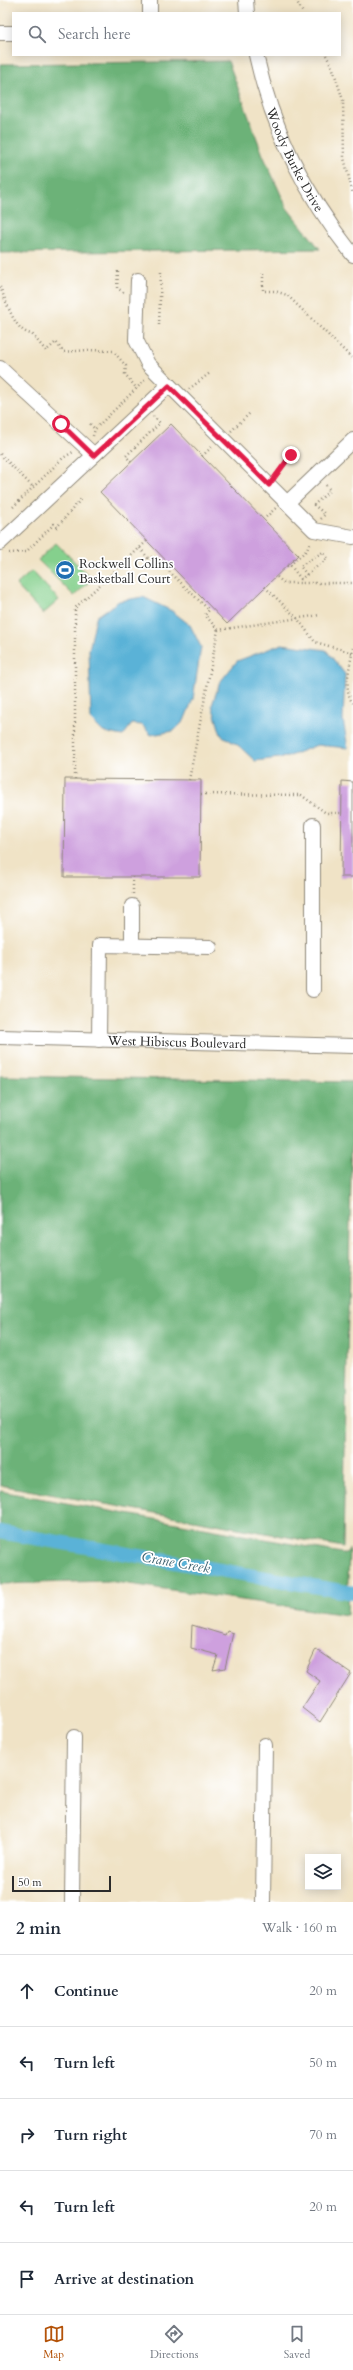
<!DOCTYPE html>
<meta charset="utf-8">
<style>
body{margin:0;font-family:Cardo,serif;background:#f2f2f3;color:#1f2937}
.controls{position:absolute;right:12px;bottom:12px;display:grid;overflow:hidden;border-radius:0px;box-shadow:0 2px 10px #0003}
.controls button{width:36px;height:36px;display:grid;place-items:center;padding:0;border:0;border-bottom:1px solid #e0e1e3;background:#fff;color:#1f2937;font:20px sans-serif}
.scale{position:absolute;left:12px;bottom:10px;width:99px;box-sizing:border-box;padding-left:4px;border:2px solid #2b2b2b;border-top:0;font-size:11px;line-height:14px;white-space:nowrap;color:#2b2b2b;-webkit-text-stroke:3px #fff;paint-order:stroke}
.stop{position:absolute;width:12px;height:12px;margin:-9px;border:3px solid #e11d48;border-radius:50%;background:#fff}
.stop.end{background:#e11d48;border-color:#fff;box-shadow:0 1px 4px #0008}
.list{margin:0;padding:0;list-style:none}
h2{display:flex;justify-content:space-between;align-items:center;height:52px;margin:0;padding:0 16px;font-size:17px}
h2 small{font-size:13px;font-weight:400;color:#747a83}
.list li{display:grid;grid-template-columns:26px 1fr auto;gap:12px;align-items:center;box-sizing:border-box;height:72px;padding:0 16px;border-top:1px solid #e0e1e3}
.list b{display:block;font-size:15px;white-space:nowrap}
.list em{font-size:13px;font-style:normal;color:#747a83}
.icon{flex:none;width:22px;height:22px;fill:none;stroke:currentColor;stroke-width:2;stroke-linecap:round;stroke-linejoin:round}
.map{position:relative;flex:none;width:353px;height:1902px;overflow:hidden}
.search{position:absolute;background:#fff;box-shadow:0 2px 10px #0003;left:12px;right:12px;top:12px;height:44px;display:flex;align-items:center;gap:10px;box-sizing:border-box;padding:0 14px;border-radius:0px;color:#747a83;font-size:15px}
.sheet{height:412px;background:#fff}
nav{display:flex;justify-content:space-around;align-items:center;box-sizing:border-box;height:56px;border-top:1px solid #e0e1e3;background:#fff;font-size:11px;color:#747a83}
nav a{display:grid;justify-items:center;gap:2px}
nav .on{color:#b45309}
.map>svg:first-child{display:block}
</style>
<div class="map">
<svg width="353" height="1902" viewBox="0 0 353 1902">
<rect width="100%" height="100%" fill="#fff"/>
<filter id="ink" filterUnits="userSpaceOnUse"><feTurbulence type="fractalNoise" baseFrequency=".025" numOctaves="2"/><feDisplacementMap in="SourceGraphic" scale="8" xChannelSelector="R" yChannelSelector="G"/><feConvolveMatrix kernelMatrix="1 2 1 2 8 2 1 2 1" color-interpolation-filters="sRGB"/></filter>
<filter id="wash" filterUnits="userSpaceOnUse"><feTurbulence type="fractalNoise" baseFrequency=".012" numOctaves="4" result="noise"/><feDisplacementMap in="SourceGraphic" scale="16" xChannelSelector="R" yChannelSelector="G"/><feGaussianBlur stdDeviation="0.9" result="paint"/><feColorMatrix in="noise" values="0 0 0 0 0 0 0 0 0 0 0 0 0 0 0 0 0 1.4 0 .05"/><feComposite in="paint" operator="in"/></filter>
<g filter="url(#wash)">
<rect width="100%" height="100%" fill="#f0e3c6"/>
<path fill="#85d08d" stroke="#587e5c" d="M56 543 92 579 74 596 38 560Z
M32 571 59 600 43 614 16 585Z"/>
<path fill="#6cb278" stroke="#4c6e52" d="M228 61 263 155 287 208 320 249 0 253V64Z
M0 1076 353 1082 343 1547 0 1485Z
M0 1491 342 1553H346L349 1549 347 1615 108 1581 0 1584Z"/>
<path fill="#5ab2d7" stroke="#426e81" d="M143 597 172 611 190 625 201 647 193 699 184 721 174 731 151 735 142 725 132 724 123 736 103 732 91 720 89 650 96 617 119 601Z
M282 644 326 650 345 674 343 720 348 748 317 745 287 757 255 761 239 746 221 735 212 705 220 682 237 661Z"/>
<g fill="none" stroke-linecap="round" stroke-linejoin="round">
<path stroke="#5ab2d7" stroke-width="14" d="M0 1532 353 1593"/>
</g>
<g id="blocks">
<path fill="#cea0de" d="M171 424 298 555 227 624 100 492Z
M65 779 201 780 200 877H64Z
M342 781 353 782V877H341Z
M192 1625 225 1635 227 1631 233 1633 225 1668 213 1670 218 1655 191 1648Z
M316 1649 351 1673 320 1722 302 1708 320 1681 306 1671Z"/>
</g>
</g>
<g filter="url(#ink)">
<use href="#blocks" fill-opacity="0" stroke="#8e8778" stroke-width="1"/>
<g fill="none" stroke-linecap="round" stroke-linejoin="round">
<g stroke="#8e8778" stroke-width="16">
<g id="minor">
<path d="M150 0V13"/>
<path d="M246 0 247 13"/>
<path d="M0 33H13"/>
<path id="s1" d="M256 55C272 128 306 196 353 255"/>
<path d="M138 280 136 340 148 364 314 530 353 537"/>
<path d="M0 368 94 455"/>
<path d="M287 503 353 440"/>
<path d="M0 543 169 385"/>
<path d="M132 945V906"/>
<path d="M313 990V825"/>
<path id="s2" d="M0 1037 353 1046"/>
<path d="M99 1040 100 945 210 947"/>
<path d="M72 1902 74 1737"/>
<path d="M263 1902 265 1745"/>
</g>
</g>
<path stroke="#8e8778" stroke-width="2.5" stroke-dasharray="1 3" stroke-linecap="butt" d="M296 0 303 13
M326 55 333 69 343 100 344 158 353 194
M118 271 117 288 125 293
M263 273V291H275L287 295 353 359
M0 287C7 302 14 332 32 334L46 351 56 342 63 352 88 350 113 351 126 366 125 374 137 389
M159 325 161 272
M189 389 210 373
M90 424 95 429
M231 431 250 413
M93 436 95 429 146 379
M0 454 33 487
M202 456 212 447
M131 462 126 456 160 423 153 416
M276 475 291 455
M13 507 63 458 73 452
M266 517 276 508
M321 519 325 514 314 505 330 490 325 484
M140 548 148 558 154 557 209 610 205 615 218 630
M9 553 26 552 54 524 57 527 82 498
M290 565 307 550 310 542
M287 566 290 565 301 579 328 558 323 552 300 566 307 575
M277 577 284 583H353
M265 587 297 618 315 642 353 653
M218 630 320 615
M353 648C351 663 342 690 353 703
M75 779V608L147 541
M189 780 218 630
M201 794 301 795 326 813H342
M133 894V877"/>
<use href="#minor" stroke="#fff" stroke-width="14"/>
</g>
</g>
<g fill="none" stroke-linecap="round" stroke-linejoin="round" filter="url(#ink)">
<path stroke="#e11d48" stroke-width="5" d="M61 424 94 456 169 386 269 485 291 455"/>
</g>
<defs>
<g id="stadium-disc" transform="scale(1)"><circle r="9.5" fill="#1f6fb2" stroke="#fff"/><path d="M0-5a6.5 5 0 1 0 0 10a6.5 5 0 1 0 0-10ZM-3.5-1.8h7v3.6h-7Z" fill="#fff"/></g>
</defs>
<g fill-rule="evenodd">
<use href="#stadium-disc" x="65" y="570"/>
</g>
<g text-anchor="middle" stroke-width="3.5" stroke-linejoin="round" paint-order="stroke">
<g font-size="13" fill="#2b2b2b" stroke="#fff">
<text dy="5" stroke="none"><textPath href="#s1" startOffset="112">Woody Burke Drive</textPath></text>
<text dy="5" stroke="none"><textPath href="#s2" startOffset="177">West Hibiscus Boulevard</textPath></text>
</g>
<g font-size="13" fill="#2b2b2b" stroke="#fff" text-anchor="start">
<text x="79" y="568">Rockwell Collins<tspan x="79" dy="15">Basketball Court</tspan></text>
</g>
<g font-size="14" font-style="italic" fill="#3e6170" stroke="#fff">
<text transform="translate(176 1562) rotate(10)" y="5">Crane Creek</text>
</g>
</g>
</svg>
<div class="controls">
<button><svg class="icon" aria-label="layers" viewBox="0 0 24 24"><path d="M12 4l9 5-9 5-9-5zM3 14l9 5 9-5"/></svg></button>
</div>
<div class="scale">50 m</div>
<div class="stop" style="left:61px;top:424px"></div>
<div class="stop end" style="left:291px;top:455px"></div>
<div class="search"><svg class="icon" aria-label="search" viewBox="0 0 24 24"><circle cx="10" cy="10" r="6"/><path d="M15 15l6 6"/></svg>Search here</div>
</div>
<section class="sheet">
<h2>2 min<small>Walk · 160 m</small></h2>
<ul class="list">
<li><svg class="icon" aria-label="ahead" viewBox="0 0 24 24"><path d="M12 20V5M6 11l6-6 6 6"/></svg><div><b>Continue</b></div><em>20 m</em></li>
<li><svg class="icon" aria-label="left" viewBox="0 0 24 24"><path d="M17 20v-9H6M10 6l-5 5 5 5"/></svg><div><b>Turn left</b></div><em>50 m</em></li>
<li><svg class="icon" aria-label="right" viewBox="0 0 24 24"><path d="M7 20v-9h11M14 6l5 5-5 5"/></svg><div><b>Turn right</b></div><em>70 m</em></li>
<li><svg class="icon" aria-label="left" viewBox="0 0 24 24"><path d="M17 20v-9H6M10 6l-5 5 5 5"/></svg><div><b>Turn left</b></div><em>20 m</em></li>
<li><svg class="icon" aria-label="arrive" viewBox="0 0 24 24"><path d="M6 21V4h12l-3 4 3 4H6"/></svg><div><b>Arrive at destination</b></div></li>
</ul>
</section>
<nav>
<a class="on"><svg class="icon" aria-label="map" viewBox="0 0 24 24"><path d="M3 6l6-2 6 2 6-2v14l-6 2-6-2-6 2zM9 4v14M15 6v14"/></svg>Map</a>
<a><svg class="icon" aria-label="directions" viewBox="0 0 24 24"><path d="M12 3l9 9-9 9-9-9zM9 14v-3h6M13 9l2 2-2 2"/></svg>Directions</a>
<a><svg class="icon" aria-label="saved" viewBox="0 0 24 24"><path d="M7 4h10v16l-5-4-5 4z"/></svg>Saved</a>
</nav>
